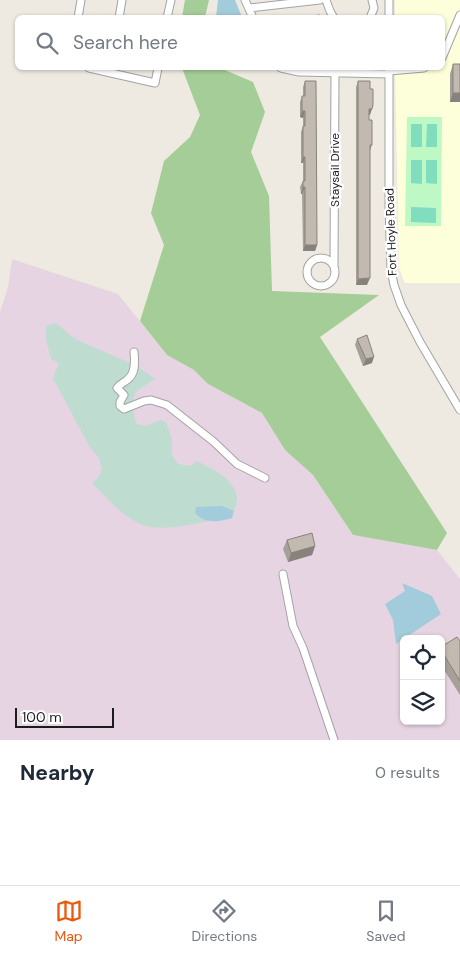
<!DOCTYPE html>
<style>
body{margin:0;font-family:"DM Sans",sans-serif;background:#f6f6f7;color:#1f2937}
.controls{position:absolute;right:15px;bottom:15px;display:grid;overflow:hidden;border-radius:8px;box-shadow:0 1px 4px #0004}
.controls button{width:45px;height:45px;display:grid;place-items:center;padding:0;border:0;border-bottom:1px solid #e0e1e3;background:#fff;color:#1f2937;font:25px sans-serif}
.scale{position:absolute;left:15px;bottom:12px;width:99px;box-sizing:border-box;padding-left:5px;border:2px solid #1c1c1c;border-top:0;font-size:14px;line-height:18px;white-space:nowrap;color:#1c1c1c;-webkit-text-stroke:4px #fff;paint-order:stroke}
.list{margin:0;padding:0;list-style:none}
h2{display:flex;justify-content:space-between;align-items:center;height:65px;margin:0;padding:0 20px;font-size:21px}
h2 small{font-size:16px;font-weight:400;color:#747a83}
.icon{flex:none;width:28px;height:28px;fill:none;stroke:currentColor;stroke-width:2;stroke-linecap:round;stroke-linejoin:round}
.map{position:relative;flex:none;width:460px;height:740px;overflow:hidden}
.search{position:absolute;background:#fff;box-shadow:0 1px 4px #0004;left:15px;right:15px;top:15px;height:55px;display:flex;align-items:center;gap:12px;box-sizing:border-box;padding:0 18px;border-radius:8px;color:#747a83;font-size:19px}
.sheet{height:145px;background:#fff}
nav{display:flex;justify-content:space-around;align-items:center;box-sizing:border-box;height:70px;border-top:1px solid #e0e1e3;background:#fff;font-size:14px;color:#747a83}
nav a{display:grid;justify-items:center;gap:2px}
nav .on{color:#ea580c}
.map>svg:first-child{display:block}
</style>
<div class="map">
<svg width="460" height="740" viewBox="0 0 460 740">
<rect width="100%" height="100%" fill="#eeeae2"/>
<path fill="#e7d4e2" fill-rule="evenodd" d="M12 259 118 294 167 355 194 370 208 384 262 413 285 450 313 475 353 535 437 550 460 579V740H0V312L8 287ZM404 639H441V721H404Z"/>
<path fill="#fdffda" d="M395 0H460V283H405L399 268 395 68H442V18L395 17Z"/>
<path fill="#a4cd97" d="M185 0H209L205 17H182Z
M182 68H220L253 82 265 112 251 152 269 196 272 291 379 295 320 337 447 533 437 550 353 535 313 475 285 450 262 413 208 384 194 370 167 355 140 321 164 245 151 213 164 161 190 137 200 115Z"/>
<path fill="#bfdcd0" d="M56 323 75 339 137 366 155 379C151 382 139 389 137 391 130 399 133 416 137 424L146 426 160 420 166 422 172 439V455L178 464 190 466 197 461C212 469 236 479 237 499 237 502 235 507 234 511 217 504 213 505 199 518L210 521C191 524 170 530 151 527 127 523 108 499 92 483L98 478 102 470 99 458 89 446 53 378 59 363 51 359 46 340V326Z"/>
<path fill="#bef9c5" d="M407 117H442L441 226H405Z"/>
<path fill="#80ddbd" d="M411 124H422V147H411Z
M427 124H437V147H426Z
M411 160H422V184L411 183Z
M426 160H437V184L426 183Z
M411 207 436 208V223L411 222Z"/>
<path fill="#a2ccdb" d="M218 0H235L242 17H216Z
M222 506 234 511 232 518C219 522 204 524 195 513L196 507Z
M402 583 432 596 441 614 396 644 393 620 385 604 405 591Z"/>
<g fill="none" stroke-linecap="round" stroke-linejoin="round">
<g stroke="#a3a3a3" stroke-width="9">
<path id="minor" d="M245 0 253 18
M326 0 330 11 334 18
M389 0V18
M249 8 320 0
M78 18 81 0
M119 18 122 0
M167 18 171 0
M370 18 374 8 372 0
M442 58 460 15
M89 68 155 83 158 68
M281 68 299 72 389 74
M389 68V207L391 270 394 285 401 305 420 342 460 410
M389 71 424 68
M307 272a14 14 0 1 1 28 0a14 14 0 1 1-28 0Z
M334 266 335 73
M134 352C135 361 136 374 127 380 123 383 120 384 117 388L124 395 120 402V406L124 409 144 401 151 400 167 405 214 442 237 464 265 478
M283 574 293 626 303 648 334 740"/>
</g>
<use href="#minor" stroke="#fff" stroke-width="7"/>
</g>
<path fill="#a7a098" d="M453 64 460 102H450V74Z
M305 81 317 245 315 251H303L302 194H301L300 187 303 181V163H301V132L303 126V118L300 117V102L302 96H303V87Z
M358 81 370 115H369V120L372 145 370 151 367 285H356V87Z
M357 339 372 363 363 366 355 345Z
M287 540 315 546 312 555 288 562 283 549Z
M460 641V695L441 665V647Z"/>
<path fill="#88827c" d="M453 93H460V102H450Z
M369 109H372L370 115H367Z
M302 111H305L303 118 300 117Z
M303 157H305L303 163H301Z
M303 187H305L302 194H301Z
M305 245H317L315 251H303Z
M370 278 367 285H356L358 279Z
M374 357 372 363 363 366 366 359Z
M315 546 312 555 288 562 291 553Z"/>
<path fill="#c2bab1" stroke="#88827c" d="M320 15V18H296Z
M453 64H460V93H453Z
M305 81H316L317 245H305V187H303V181H305V157H303V126H305V111H302V96H305Z
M358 81H370V89H373V105L372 109H369V120H372V145H370V278L358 279Z
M367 335 374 357 366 359 357 339Z
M312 533 315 546 291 553 287 540Z
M457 637 460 641V681L441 650V647Z"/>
<g text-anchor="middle" stroke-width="4.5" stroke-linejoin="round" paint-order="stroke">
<g font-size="12" fill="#1c1c1c" stroke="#fff">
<text transform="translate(335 170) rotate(-90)" y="4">Staysail Drive</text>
<text transform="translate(391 232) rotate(-92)" y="4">Fort Hoyle Road</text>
</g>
</g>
</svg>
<div class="controls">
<button><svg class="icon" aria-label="locate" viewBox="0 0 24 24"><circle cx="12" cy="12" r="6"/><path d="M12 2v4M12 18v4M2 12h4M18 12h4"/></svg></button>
<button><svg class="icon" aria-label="layers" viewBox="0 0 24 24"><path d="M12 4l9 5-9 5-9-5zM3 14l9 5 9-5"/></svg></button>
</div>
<div class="scale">100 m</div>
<div class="search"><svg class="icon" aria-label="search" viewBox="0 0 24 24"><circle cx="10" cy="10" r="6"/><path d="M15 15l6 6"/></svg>Search here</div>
</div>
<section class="sheet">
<h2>Nearby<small>0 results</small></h2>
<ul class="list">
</ul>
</section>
<nav>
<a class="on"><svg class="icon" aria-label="map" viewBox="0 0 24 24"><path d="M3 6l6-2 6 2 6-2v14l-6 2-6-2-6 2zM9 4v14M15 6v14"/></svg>Map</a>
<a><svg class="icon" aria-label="directions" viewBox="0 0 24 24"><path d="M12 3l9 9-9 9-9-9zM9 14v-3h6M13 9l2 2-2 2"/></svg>Directions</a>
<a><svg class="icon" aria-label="saved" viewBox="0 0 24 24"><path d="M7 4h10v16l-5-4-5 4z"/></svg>Saved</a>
</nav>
